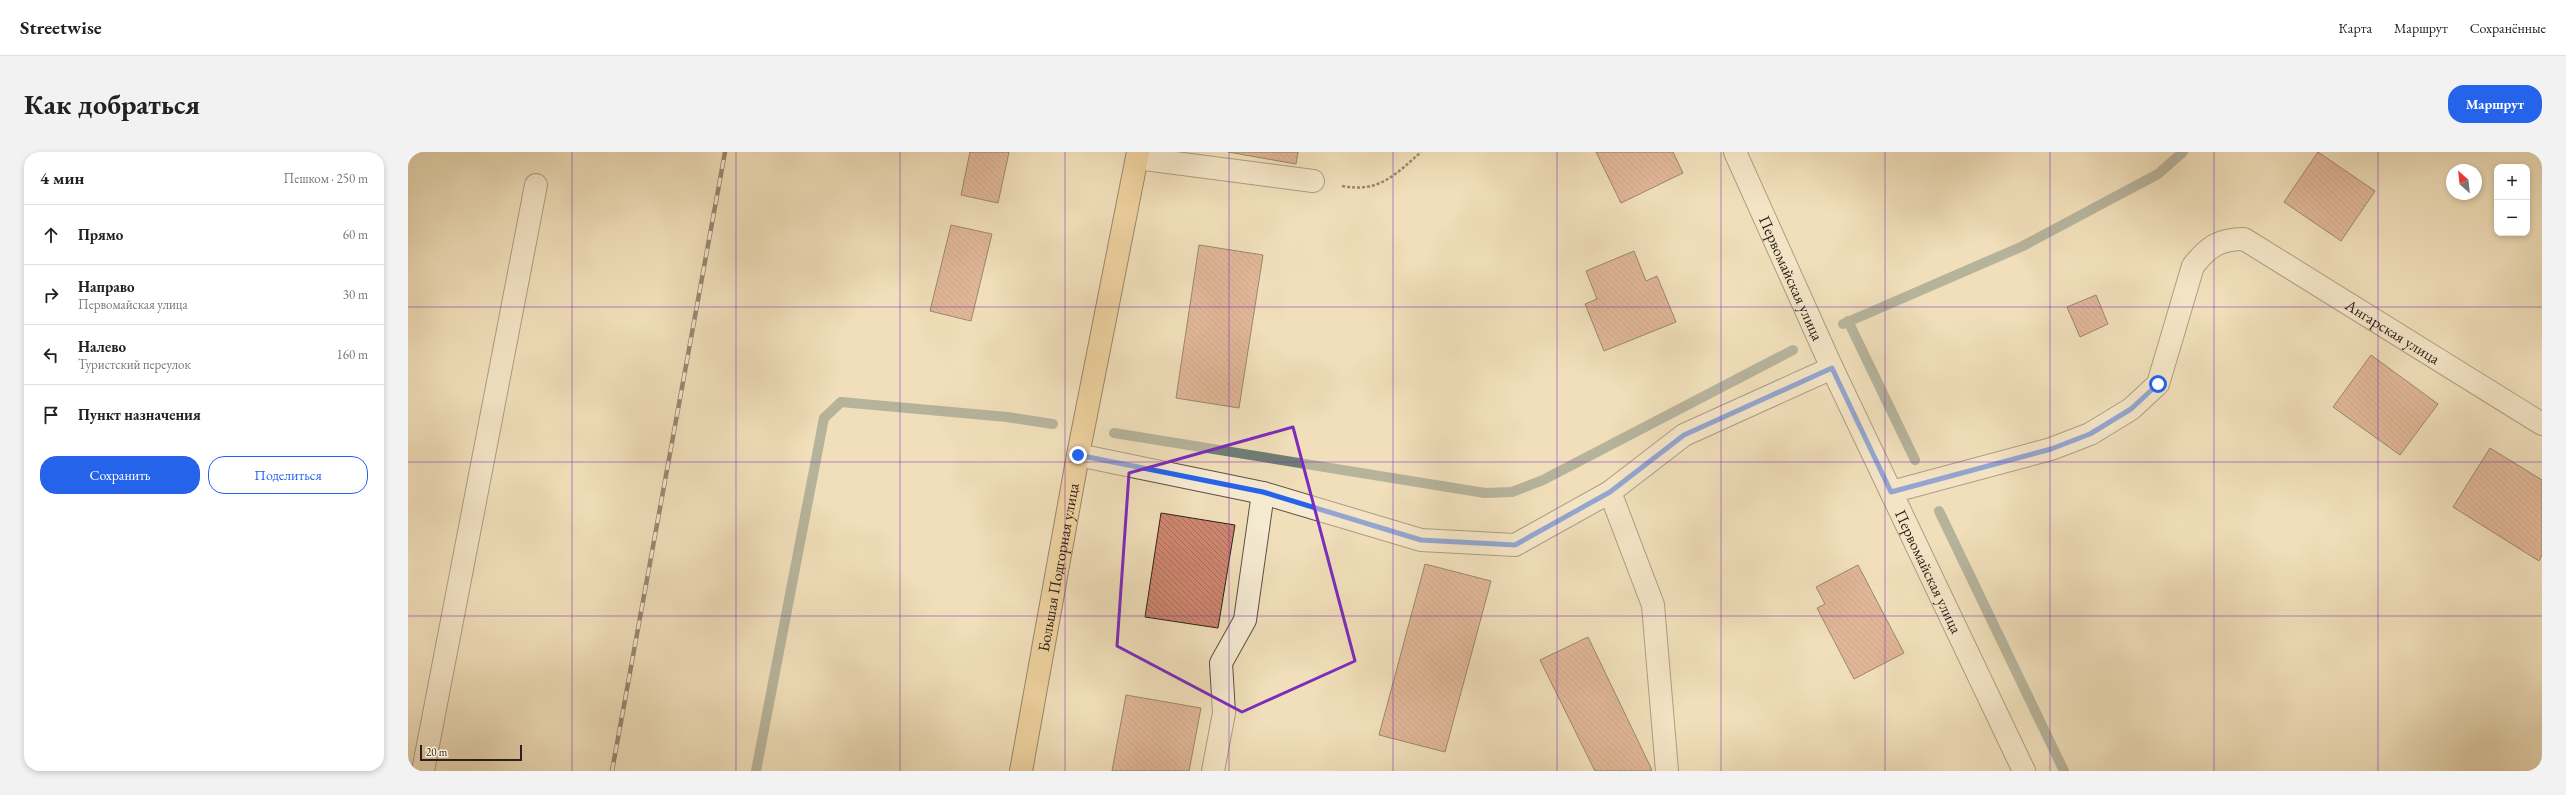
<!DOCTYPE html>
<html lang="ru">
<meta charset="utf-8">
<style>
body{margin:0;font-family:"EB Garamond",serif;background:#f2f2f2;color:#222}
.controls{position:absolute;right:12px;top:12px;display:grid;overflow:hidden;border-radius:8px;box-shadow:0 2px 6px #0003}
.controls button{width:36px;height:36px;display:grid;place-items:center;padding:0;border:0;border-bottom:1px solid #e0e0e0;background:#fff;color:#222;font:20px sans-serif}
.compass{position:absolute;left:2038px;top:12px;width:36px;height:36px;border-radius:50%;background:#fff;box-shadow:0 2px 6px #0003;rotate:333deg}
.scale{position:absolute;left:12px;bottom:10px;width:102px;box-sizing:border-box;padding-left:4px;border:2px solid #2e211a;border-top:0;font-size:11px;line-height:14px;white-space:nowrap;color:#2e211a;-webkit-text-stroke:3px #f5ead2;paint-order:stroke}
.stop{position:absolute;width:12px;height:12px;margin:-9px;border:3px solid #2563eb;border-radius:50%;background:#fff}
.stop.end{background:#2563eb;border-color:#fff;box-shadow:0 1px 4px #0008}
.list{margin:0;padding:0;list-style:none}
h2{display:flex;justify-content:space-between;align-items:center;height:52px;margin:0;padding:0 16px;font-size:17px}
h2 small{font-size:13px;font-weight:400;color:#767676}
.list li{display:grid;grid-template-columns:26px 1fr auto;gap:12px;align-items:center;box-sizing:border-box;height:60px;padding:0 16px;border-top:1px solid #e0e0e0}
.list b{display:block;font-size:15px;white-space:nowrap}
.list p{margin:0;font-size:13px;white-space:nowrap;color:#767676}
.list em{font-size:13px;font-style:normal;color:#767676}
.actions{display:flex;gap:8px;padding:12px 16px}
.actions a{flex:1;padding:9px 0;border:1px solid #2563eb;border-radius:16px;text-align:center;font-size:14px;color:#2563eb}
.actions .main{background:#2563eb;color:#fff}
.icon{flex:none;width:22px;height:22px;fill:none;stroke:currentColor;stroke-width:2;stroke-linecap:round;stroke-linejoin:round}
.map{position:relative;flex:none;width:2134px;height:619px;overflow:hidden;border-radius:16px}
header{display:flex;align-items:center;gap:24px;box-sizing:border-box;height:56px;padding:0 20px;background:#fff;border-bottom:1px solid #e0e0e0}
header strong{font-size:19px}
nav{display:flex;gap:22px;margin-inline-start:auto;font-size:14px}
.intro{display:flex;align-items:center;justify-content:space-between;box-sizing:border-box;height:96px;padding:0 24px}
h1{margin:0;font-size:28px}
.button{padding:10px 18px;border-radius:16px;background:#2563eb;color:#fff;font-size:14px;font-weight:700}
main{display:flex;gap:24px;padding:0 24px}
aside{flex:1;background:#fff;border-radius:16px;box-shadow:0 2px 6px #0003}
.map>svg:first-child{display:block}
</style>
<header>
<strong>Streetwise</strong>
<nav><a>Карта</a><a>Маршрут</a><a>Сохранённые</a></nav>
</header>
<div class="intro"><h1>Как добраться</h1><a class="button">Маршрут</a></div>
<main>
<aside>
<h2>4 мин<small>Пешком · 250 m</small></h2>
<ul class="list">
<li><svg class="icon" aria-label="ahead" viewBox="0 0 24 24"><path d="M12 20V5M6 11l6-6 6 6"/></svg><div><b>Прямо</b></div><em>60 m</em></li>
<li><svg class="icon" aria-label="right" viewBox="0 0 24 24"><path d="M7 20v-9h11M14 6l5 5-5 5"/></svg><div><b>Направо</b><p>Первомайская улица</p></div><em>30 m</em></li>
<li><svg class="icon" aria-label="left" viewBox="0 0 24 24"><path d="M17 20v-9H6M10 6l-5 5 5 5"/></svg><div><b>Налево</b><p>Туристский переулок</p></div><em>160 m</em></li>
<li><svg class="icon" aria-label="arrive" viewBox="0 0 24 24"><path d="M6 21V4h12l-3 4 3 4H6"/></svg><div><b>Пункт назначения</b></div></li>
</ul>
<div class="actions"><a class="main">Сохранить</a><a>Поделиться</a></div>
</aside>
<div class="map">
<svg width="2134" height="619" viewBox="0 0 2134 619">
<defs>
<pattern id="building-back-hatch" width="6" height="6" patternUnits="userSpaceOnUse"><rect width="6" height="6" fill="#cf8770"/><path d="M-1 5l2 2M0 0l6 6M5-1l2 2" fill="none" stroke="#a86e5b"/></pattern>
</defs>
<rect width="100%" height="100%" fill="#f0dfba"/>
<filter id="stains"><feTurbulence type="fractalNoise" baseFrequency=".005" numOctaves="4"/><feColorMatrix values="0 0 0 0 .2 0 0 0 0 .09 0 0 0 0 .02 0 0 0 .5 -.17"/></filter>
<radialGradient id="worn" r=".72"><stop offset=".6" stop-color="#630" stop-opacity="0"/><stop offset="1" stop-color="#630" stop-opacity=".3"/></radialGradient>
<g fill="none" stroke-linecap="round" stroke-linejoin="round">
<path stroke="#6f7e76" stroke-width="10" d="M1440 169 1507 308
M1435 172 1615 94 1750 22 1775 0
M706 281 1077 341 1104 340 1135 328 1385 198
M1531 359 1656 619
M348 619 416 266 433 250 599 265 645 272"/>
</g>
<path fill="url(#building-back-hatch)" stroke="#2e211a" d="M562 0H601L590 51 553 43Z
M820 0H890L888 12Z
M1188 0H1265L1275 21 1213 51Z
M1910 0 1967 39 1933 89 1876 50Z
M543 73 584 82 563 169 522 159Z
M791 93 855 103 831 256 768 246Z
M1226 99 1238 129 1249 124 1268 170 1196 199 1177 152 1189 147 1178 119Z
M1688 143 1700 172 1672 185 1659 155Z
M1963 203 2030 252 1992 303 1925 255Z
M2082 296 2134 328V403L2131 409 2045 355Z
M753 361 827 373 810 476 737 465Z
M1017 412 1083 429 1037 600 971 583Z
M1450 413 1496 501 1446 527 1409 456 1417 452 1408 435Z
M1180 485 1244 618 1242 619H1187L1132 508Z
M718 543 793 556 781 619H704Z"/>
<g fill="none" stroke-linecap="round" stroke-linejoin="round">
<g stroke="#5e5042" stroke-width="24">
<g id="minor">
<path id="s1" d="M1327 0 1424 216 1616 619"/>
<path d="M729 6 905 29"/>
<path d="M670 303 855 341 1013 388 1107 393 1202 340 1276 283 1424 216"/>
<path d="M1202 340 1245 453 1259 619"/>
<path id="s2" d="M1483 340 1643 297 1682 282 1723 257 1750 232 1785 114C1800 95 1811 87 1836 87L2134 272"/>
<path d="M15 619 128 33"/>
<path d="M805 619 816 561 813 511 837 468 855 341"/>
</g>
</g>
<g stroke="#2e211a" stroke-width="24">
<g id="major">
<path id="s3" d="M613 619 670 303 730 0"/>
</g>
</g>
<path stroke="#2e211a" stroke-width="2.5" stroke-dasharray="3 2" stroke-linecap="butt" d="M934 34C971 41 987 23 1013 0"/>
<use href="#minor" stroke="#f5ead2" stroke-width="22"/>
<use href="#major" stroke="#e8c07d" stroke-width="22"/>
<g stroke="#2e211a" stroke-width="4.5">
<path id="rail" d="M204 619 317 0"/>
</g>
<use href="#rail" stroke="#f5ead2" stroke-width="3" stroke-dasharray="9" stroke-linecap="butt"/>
</g>
<g fill="none" stroke-linecap="round" stroke-linejoin="round">
<path stroke="#2563eb" stroke-width="5" d="M670 303 855 340 1013 388 1107 393 1202 340 1276 283 1424 216 1483 340 1643 297 1682 282 1723 257 1750 232"/>
</g>
<path d="M0 0H2134V619H0ZM885 275 947 509 834 560 709 494 721 321Z" fill="#f0dfba" fill-opacity=".55" fill-rule="evenodd"/>
<path fill="none" stroke="#7b2cbf" stroke-width="3" stroke-linejoin="round" d="M885 275 947 509 834 560 709 494 721 321Z"/>
<path fill="none" stroke="#7b2cbf" stroke-width="1" stroke-opacity="0.55" d="M164 0V619M328 0V619M492 0V619M657 0V619M821 0V619M985 0V619M1149 0V619M1313 0V619M1477 0V619M1642 0V619M1806 0V619M1970 0V619M0 155H2134M0 310H2134M0 464H2134"/>
<g text-anchor="middle" stroke-width="3" stroke-linejoin="round" paint-order="stroke">
<g font-size="16" fill="#2e211a" stroke="#f5ead2">
<text dy="6" stroke="none"><textPath href="#s1" startOffset="138">Первомайская улица</textPath></text>
<text dy="6" stroke="none"><textPath href="#s2" startOffset="651">Ангарская улица</textPath></text>
<text dy="6" stroke="none"><textPath href="#s3" startOffset="207">Большая Подгорная улица</textPath></text>
<text dy="6" stroke="none"><textPath href="#s1" startOffset="462">Первомайская улица</textPath></text>
</g>
</g>
<rect width="100%" height="100%" filter="url(#stains)"/>
<rect width="100%" height="100%" fill="url(#worn)"/>
</svg>
<div class="controls">
<button>+</button>
<button>−</button>
</div>
<svg class="compass" viewBox="-18 -18 36 36"><path d="M0-13l5 13h-10z" fill="#e53935"/><path d="M0 13l5-13h-10z" fill="#767676"/></svg>
<div class="scale">20 m</div>
<div class="stop" style="left:1750px;top:232px"></div>
<div class="stop end" style="left:670px;top:303px"></div>
</div>
</main>
